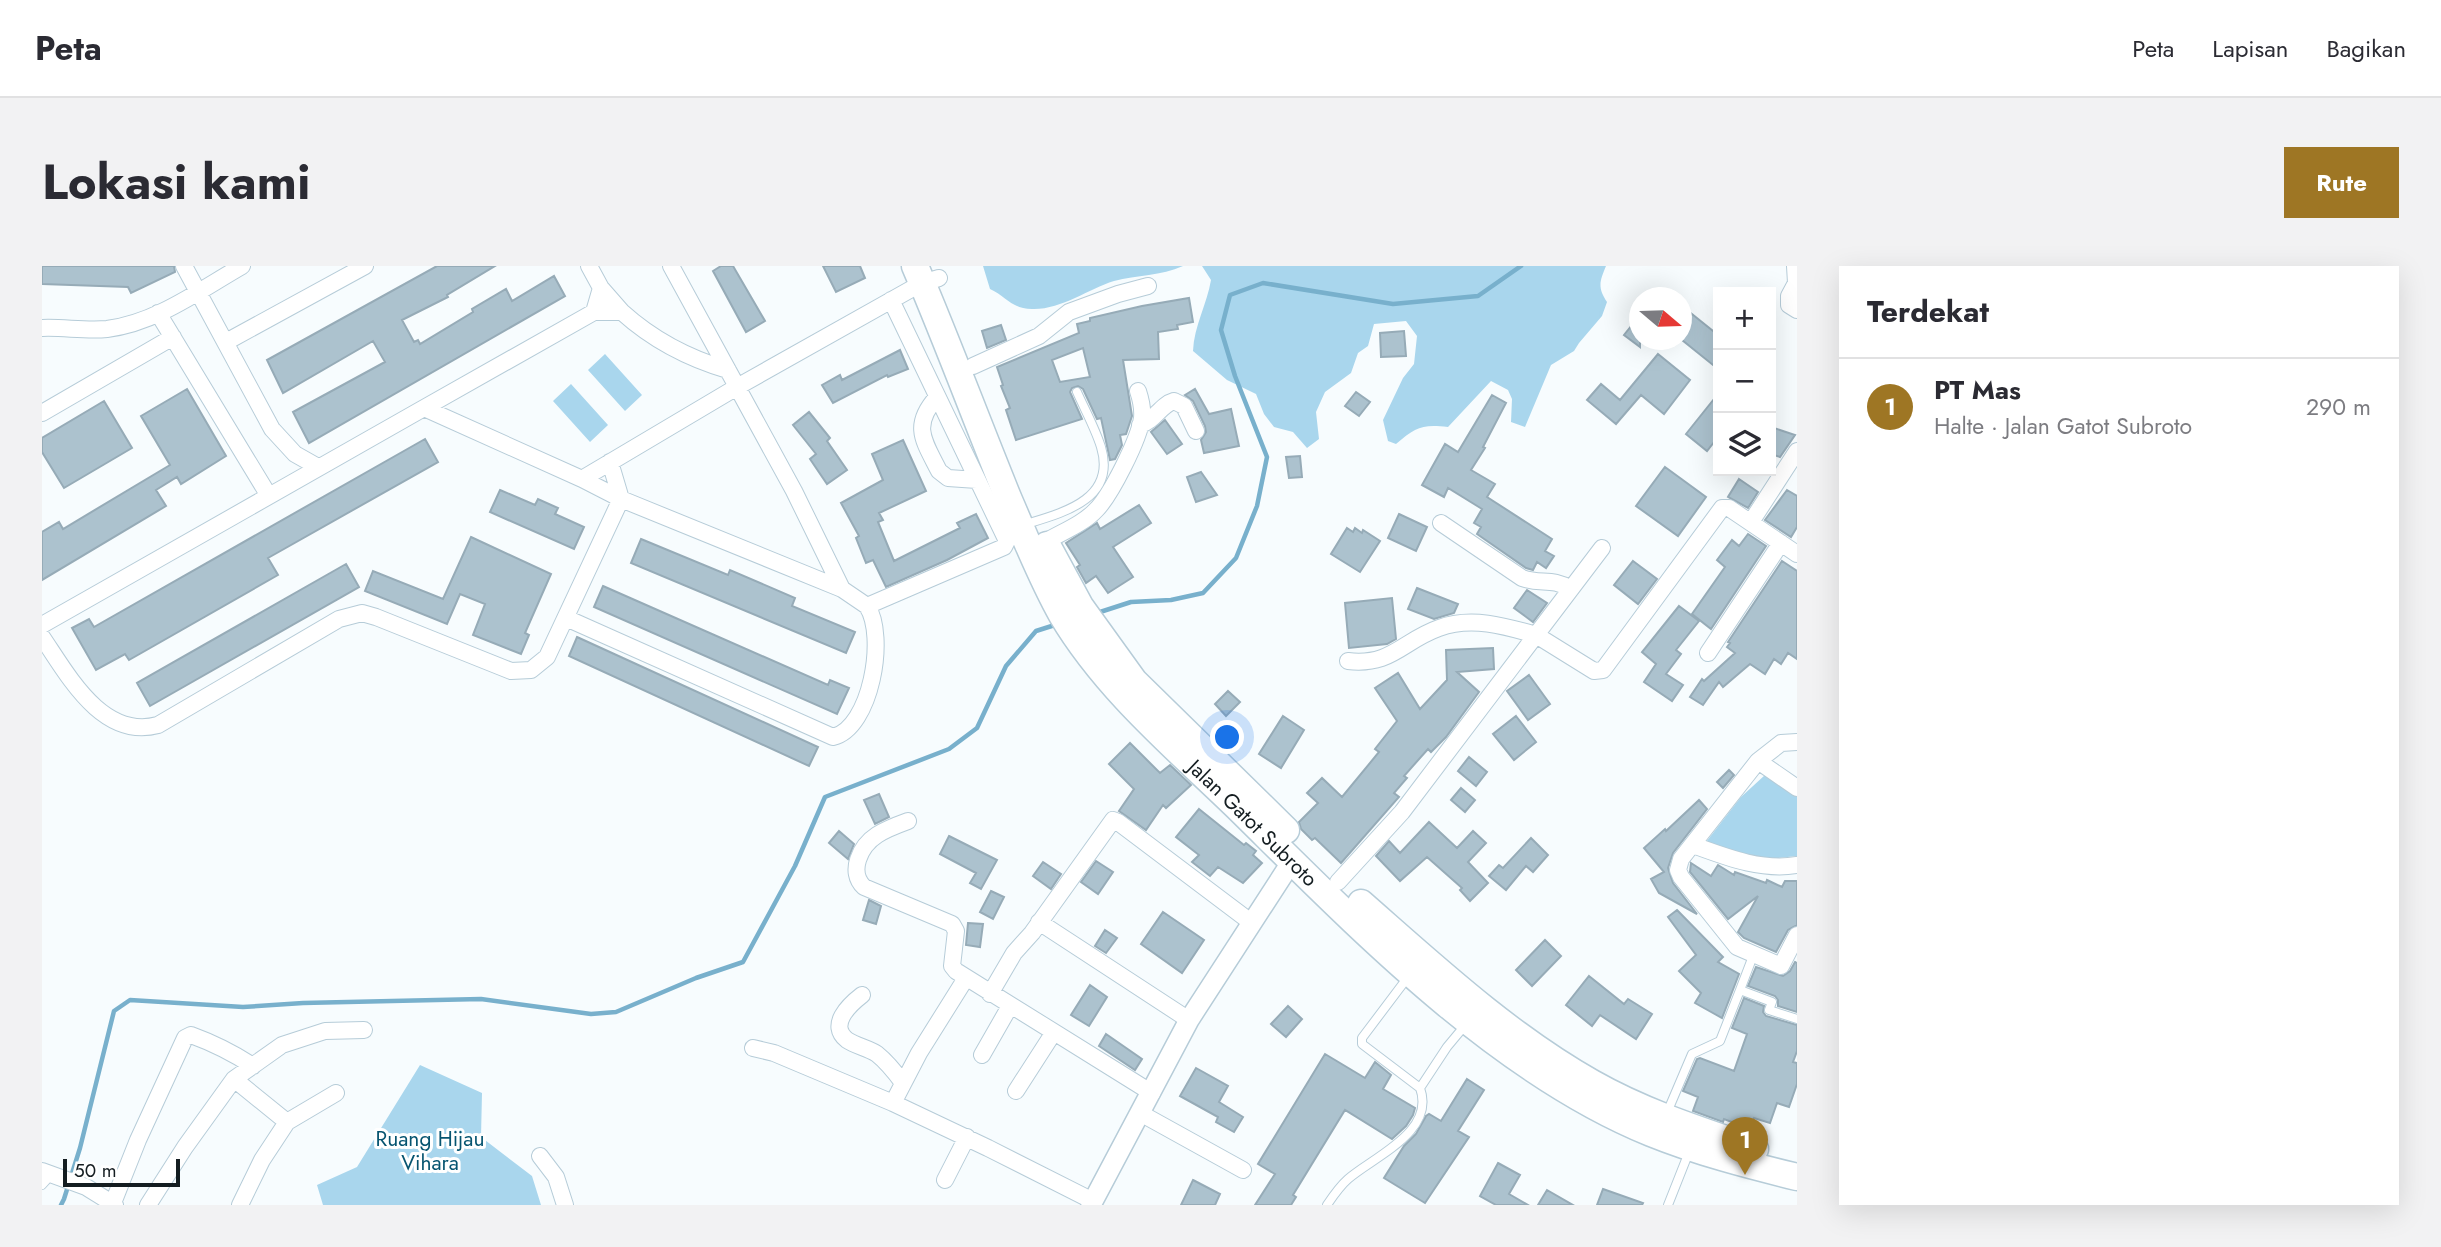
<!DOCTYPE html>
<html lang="id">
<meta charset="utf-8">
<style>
body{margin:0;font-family:Jost,sans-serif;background:#f2f2f3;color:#2b2b33}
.controls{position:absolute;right:21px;top:21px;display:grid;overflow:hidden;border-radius:0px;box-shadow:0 7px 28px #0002}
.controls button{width:63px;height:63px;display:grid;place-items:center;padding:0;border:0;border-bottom:2px solid #e1e1e2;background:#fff;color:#2b2b33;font:35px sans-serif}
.compass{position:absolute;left:1587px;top:21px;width:63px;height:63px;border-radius:50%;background:#fff;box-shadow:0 7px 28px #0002;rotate:109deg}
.scale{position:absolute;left:21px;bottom:18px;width:117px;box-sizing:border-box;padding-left:7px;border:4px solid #141d21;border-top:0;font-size:19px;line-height:24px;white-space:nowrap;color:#141d21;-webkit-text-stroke:5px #fff;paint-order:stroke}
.you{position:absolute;left:1186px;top:472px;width:24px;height:24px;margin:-18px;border:5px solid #fff;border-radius:50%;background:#1a73e8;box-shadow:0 0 0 10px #1a73e833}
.badge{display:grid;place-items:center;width:46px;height:46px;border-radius:50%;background:#9e7624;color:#fff;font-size:23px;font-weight:700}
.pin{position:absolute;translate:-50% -58px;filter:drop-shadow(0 2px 4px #0008)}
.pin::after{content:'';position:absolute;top:37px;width:24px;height:21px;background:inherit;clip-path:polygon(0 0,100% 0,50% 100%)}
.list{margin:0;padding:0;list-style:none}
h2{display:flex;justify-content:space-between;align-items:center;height:91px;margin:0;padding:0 28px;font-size:30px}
h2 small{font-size:23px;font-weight:400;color:#7c7c81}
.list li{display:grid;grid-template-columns:46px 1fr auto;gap:21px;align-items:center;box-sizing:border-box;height:98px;padding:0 28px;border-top:2px solid #e1e1e2}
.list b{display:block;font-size:26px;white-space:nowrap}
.list p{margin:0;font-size:23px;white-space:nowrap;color:#7c7c81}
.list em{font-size:23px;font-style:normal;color:#7c7c81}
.icon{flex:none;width:38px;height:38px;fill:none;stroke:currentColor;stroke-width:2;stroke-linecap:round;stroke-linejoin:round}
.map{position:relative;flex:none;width:1755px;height:939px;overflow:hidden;border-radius:0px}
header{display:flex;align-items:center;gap:42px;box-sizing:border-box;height:98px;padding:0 35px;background:#fff;border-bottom:2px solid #e1e1e2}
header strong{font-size:33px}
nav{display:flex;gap:38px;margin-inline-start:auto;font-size:24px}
.intro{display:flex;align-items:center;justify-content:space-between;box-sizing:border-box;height:168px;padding:0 42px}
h1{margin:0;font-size:49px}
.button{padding:18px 32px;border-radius:0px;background:#9e7624;color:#fff;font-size:24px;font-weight:700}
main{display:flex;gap:42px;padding:0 42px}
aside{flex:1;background:#fff;border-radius:0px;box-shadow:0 7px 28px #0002}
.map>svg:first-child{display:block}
</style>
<header>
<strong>Peta</strong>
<nav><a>Peta</a><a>Lapisan</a><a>Bagikan</a></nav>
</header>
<div class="intro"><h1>Lokasi kami</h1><a class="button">Rute</a></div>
<main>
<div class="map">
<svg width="1755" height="939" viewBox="0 0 1755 939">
<rect width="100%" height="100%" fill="#f7fcfe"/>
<path fill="#a9d6ed" d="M941 0H1141C1119 10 1095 9 1072 15 1046 23 1019 44 990 43 970 43 965 31 948 23Z
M1160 0H1564C1558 15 1555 21 1565 36L1560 50 1537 77 1532 85 1509 99 1483 161 1469 156 1470 133 1466 124 1449 115 1406 161C1380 158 1374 161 1354 178L1346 175 1341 154 1361 112 1372 98 1375 70 1364 55 1332 58 1326 80 1316 87 1309 107 1283 126 1274 146 1277 173 1265 182 1251 166 1232 161 1222 148 1214 128 1185 114 1151 85C1152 60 1165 38 1169 14Z
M563 88 600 129 583 145 546 104Z
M529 118 566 159 548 176 511 135Z
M1723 509 1755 527V590L1719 594 1664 576 1699 531Z
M378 799 440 827 439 871 490 910 499 939H281L275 919 315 901Z"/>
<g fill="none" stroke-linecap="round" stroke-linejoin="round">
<path stroke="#78b0cc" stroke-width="4.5" d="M1055 347 1089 336 1129 334 1161 327 1194 292 1215 240 1225 191 1193 110 1179 64 1188 29 1221 17 1351 38 1436 30 1479 0
M19 939 22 933 38 882 72 745 88 734 201 741 261 737 439 733 549 748 574 746 654 712 701 696 753 600 783 531 907 483 935 462 964 400 994 365 1016 358"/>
</g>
<path fill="#acc2ce" stroke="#96abb7" stroke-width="2" fill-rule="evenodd" d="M0 0H132L133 6 89 27 86 21 0 18Z
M395 0H453L405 29 406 31 360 54 372 76 376 74 378 78 431 46 430 43 464 23 470 35 512 10 523 30 267 177 251 146 343 96 331 75 241 127 225 94Z
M679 0H691L723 55 704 66 671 5Z
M781 0H818L823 12 794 26Z
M1147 32 1151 56 1135 59 1136 63 1116 66 1117 93 1081 94 1090 150 1084 168 1078 169 1080 179 1073 193 1068 194 1059 152 1055 153 1041 123 1036 120 1030 122 1028 126 1040 153 974 174 964 144 968 142 959 120 961 119 955 101 1037 67 1035 58 1048 55V52L1100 40ZM1041 82 1048 111 1018 116 1010 94Z
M1640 40 1676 69V103L1640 74Z
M1598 49V81L1582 69Z
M959 59 964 74 945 82 940 65Z
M1362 65 1364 90 1339 91 1338 67Z
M858 84 866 103 846 111 845 109 791 137 780 119 798 109 800 114Z
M1616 88 1648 114 1622 148 1599 129 1574 158 1545 134 1559 118 1578 134Z
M145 123 184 190 139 218 135 211 114 224 124 240 0 314V266L17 256 21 263 128 199 99 150Z
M1153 123 1167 148 1189 143 1197 180 1162 187 1159 174 1164 166 1163 160 1151 135 1143 129Z
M1314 126 1328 136 1317 150 1303 140Z
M1676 128V171L1665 185 1644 168Z
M1450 129 1464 137 1441 181 1443 182 1429 204 1453 218 1445 231 1510 273 1503 285 1512 290 1504 302 1495 296 1491 304 1484 302 1435 268 1439 261 1432 257 1440 243 1406 222 1402 231 1380 219 1403 178 1416 186Z
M62 135 90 182 22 222 0 186V172Z
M767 146 788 172 785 175 805 204 785 218 768 193 774 188 751 159Z
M1123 154 1140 178 1125 188 1109 166Z
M1729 161 1753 169 1738 191 1729 188Z
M383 173 396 196 226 292 236 309 87 394 83 388 54 404 30 362 47 353 52 361Z
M861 174 884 225 837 247 841 254 836 256 852 295 918 262 915 257 934 248 946 272 905 294 844 321 831 294 824 297 814 272 817 270 799 237 841 214 830 188Z
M1258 190 1260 211 1247 212 1244 191Z
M1623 201 1664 231 1636 270 1594 240Z
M1159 206 1175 229 1154 236 1145 211Z
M1697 213 1716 226 1706 242 1686 231Z
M458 224 493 239 496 233 516 242 513 248 542 261 532 283 448 246Z
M1745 224 1755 230V261L1749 271 1723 254Z
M1097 239 1109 257 1071 281 1091 311 1066 327 1054 310 1044 317 1035 301 1038 299 1024 277 1055 257 1058 263Z
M1357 248 1385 261 1374 285 1346 272Z
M1305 262 1311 266 1313 262 1320 267 1321 264 1338 275 1318 306 1289 288Z
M1706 268 1724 280 1669 363 1650 348 1683 301 1675 294 1690 274 1697 280Z
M429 271 509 308 483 367 487 369 479 388 431 369 443 338 418 328 405 358 323 325 331 305 401 333Z
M599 273 686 309 688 304 753 332 750 340 813 366 804 387 589 297Z
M1591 295 1615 313 1596 338 1572 319Z
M1740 295 1755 305V393L1746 387 1739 398 1732 393 1723 408 1708 398 1681 421 1677 416 1661 439 1648 431 1660 413 1662 415 1693 387 1685 381 1688 377 1686 376Z
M304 298 317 321 108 440 95 417Z
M561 320 786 419 788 414 807 422 795 448 552 341Z
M1375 322 1416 338 1412 347 1392 353 1366 343Z
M1485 324 1505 337 1491 356 1472 342Z
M1350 332 1354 373 1345 378 1307 382 1303 337Z
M1637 340 1657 355 1634 384 1639 388 1624 408 1641 419 1630 435 1602 416 1614 398 1600 386Z
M535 371 776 481 767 500 527 390Z
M1451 382 1452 403 1415 406 1437 426 1404 471 1389 486 1386 483 1362 510 1365 512 1352 527 1357 531 1299 597 1273 572 1270 574 1259 563 1257 556 1276 537 1265 527 1280 512 1300 531 1337 486 1333 483 1355 455 1333 422 1356 407 1378 443 1405 414 1404 384Z
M1487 409 1508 438 1486 454 1465 425Z
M1186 425 1198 436 1184 450 1173 438Z
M1241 450 1262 464 1239 502 1217 488Z
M1474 450 1494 476 1472 494 1451 468Z
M1088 477 1118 507 1128 499 1149 519 1124 542 1121 539 1104 564 1077 545 1092 523 1067 498Z
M1427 491 1445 506 1434 520 1416 505Z
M1687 504 1692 509 1681 522 1675 516Z
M1419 522 1433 534 1423 546 1409 534Z
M837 528 847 551 833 558 822 534Z
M1657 534 1665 543 1631 587 1626 602 1631 617 1655 648 1617 627 1609 613 1622 606 1602 582 1623 563 1624 565Z
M1157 543 1202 579 1204 577 1214 585 1211 589 1220 597 1201 617 1176 601 1168 610 1150 596 1157 589 1134 571Z
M1387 556 1415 582 1431 565 1444 577 1426 596 1446 617 1428 635 1418 624 1420 622 1385 591 1358 615 1334 590 1347 575 1358 587Z
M797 565 812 578 806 593 787 577Z
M907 570 955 594 939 623 928 617 934 607 898 588Z
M1489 572 1506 589 1491 606 1484 600 1464 624 1447 610 1457 599 1461 602Z
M1054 595 1071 606 1056 628 1039 616Z
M1001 596 1019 608 1009 623 991 610Z
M1649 597 1669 610 1676 599 1692 609 1693 606 1724 617 1725 614 1740 621 1743 615H1755V659L1746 664 1734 686 1702 672 1696 666 1716 630 1686 653 1648 606Z
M949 625 962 631 951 653 938 646Z
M827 634 839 640 834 658 821 654Z
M1635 644 1681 691 1676 696 1697 708 1680 752 1653 737 1659 727 1637 705 1654 689 1626 651Z
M1121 646 1162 674 1140 707 1099 678Z
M926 657 941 658 938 681 924 679Z
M1063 664 1075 672 1064 687 1053 680Z
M1503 674 1519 690 1490 720 1474 704Z
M1753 696 1755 697V746L1736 740V734L1733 730 1706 720 1714 701 1741 710 1748 705Z
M1547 710 1582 738 1586 733 1610 748 1594 773 1558 749 1550 760 1524 739Z
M1048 719 1065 731 1047 760 1029 749Z
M1702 732 1722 740 1721 746 1724 750 1755 759V785L1751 796 1755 797V818L1747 841 1735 837 1728 857 1712 852 1708 863 1682 853 1681 856 1651 845 1656 831 1641 825 1655 793 1658 792 1692 805 1705 768 1690 762Z
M1246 740 1260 753 1244 771 1229 758Z
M1064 768 1100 793 1093 804 1057 780Z
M1283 788 1323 812 1333 796 1349 809 1341 823 1373 842 1371 849 1364 860 1350 873 1303 844 1251 929 1254 931 1249 939H1213L1233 908 1216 898Z
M1154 802 1186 820 1177 836 1201 851 1192 866 1174 856 1176 851 1138 830Z
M1425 813 1442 824 1416 865 1427 871 1383 937 1342 912 1362 880 1374 868 1384 850 1387 848 1399 855Z
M1456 897 1478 909 1467 928 1486 939H1454L1438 930Z
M1151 914 1178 928 1173 939H1139Z
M1561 923 1601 937 1600 939H1555Z
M1505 924 1531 939H1496Z"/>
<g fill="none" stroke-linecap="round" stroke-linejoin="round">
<g stroke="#b6ccd8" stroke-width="10">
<path id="service" d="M981 259C1020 247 1075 234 1059 181 1053 162 1043 144 1035 126
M1366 711 1320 772V778L1378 822 1405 781 1425 757
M1698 724 1711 690
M1624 849 1650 788 1678 775 1698 724 1730 736 1727 744 1755 753
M0 919 10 908
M1285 939C1291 930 1298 920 1306 913 1331 891 1394 866 1378 822
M1626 939 1647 886"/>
</g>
<g stroke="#b6ccd8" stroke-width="18">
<path id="minor" d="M142 0 230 163 253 188 276 201
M547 0 559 22
M629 0 752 225 800 323 825 340 962 281 965 275 849 34
M1753 0 1754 17 1747 30V39L1755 44
M552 46 559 22 580 46
M116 47 227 230
M0 62C21 61 43 65 65 63 114 57 158 24 200 0
M184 76 323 0
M931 100 997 70 1027 46 1076 28 1106 20
M895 131C869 160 882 175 897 205L906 212 935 214
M382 142 552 46H580C611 74 645 92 686 104
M0 147 131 71
M1098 159C1113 155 1118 139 1132 135L1142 140 1154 165
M540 213 695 121 880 17 897 12
M1709 256 1755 185
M1399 257 1480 312C1500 319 1509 311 1529 323
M1003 276C1020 266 1041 258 1054 244 1069 229 1097 173 1100 152 1101 142 1099 134 1096 125
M524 352 791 471C829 462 845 370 825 340
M0 359 382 142 540 213 579 233 800 323
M0 371C26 409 60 474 116 459L297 353 320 347 334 351 469 405 489 404 505 391 579 233 568 196
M1666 387 1739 277
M1306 395C1350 400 1360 375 1397 362 1429 350 1463 360 1494 369L1560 282
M1755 476 1739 477 1716 495 1639 593 1636 604 1639 611 1695 681 1739 700 1755 669
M1716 495 1755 522
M866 555C855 559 844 563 835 569 818 580 806 606 822 621L910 658 914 665 910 700 914 705 1110 827
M1651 579C1684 591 1719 605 1755 599
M1296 616 1360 546 1494 369 1552 405 1561 404 1680 242H1687L1755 288
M997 656 1147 754
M924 712 877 787 851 837 946 882 1051 935
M948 728 972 687 990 667 1071 554 1076 556 1210 657
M820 729C807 739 786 759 805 774 814 780 826 782 835 788 845 796 853 806 861 817
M711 782 732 787 851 837
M940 789 968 740
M192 813 245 856
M974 825 1012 766
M1098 847 1201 904
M498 890 514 911 523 939
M0 905 44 921 73 939
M903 914 925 871
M71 937 96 874 143 772 149 769C171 777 191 787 211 800
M106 939 143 881 192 813 240 779 283 765 322 764
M198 939 220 894 245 856 294 827"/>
</g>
<g stroke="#b6ccd8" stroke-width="22">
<path id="tertiary" d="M1049 939 1147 754 1250 595"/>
</g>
<g stroke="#b6ccd8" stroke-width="29">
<g id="trunk">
<path id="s1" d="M873 0C906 77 935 156 967 234 984 273 999 312 1020 349 1064 423 1133 481 1194 540 1313 657 1452 803 1609 867 1656 886 1706 899 1755 911"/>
<path d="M1005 279 1038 340 1092 415 1244 564"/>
<path d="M1319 637C1392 701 1465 769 1550 817 1601 846 1657 864 1713 883"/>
</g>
</g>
<use href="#service" stroke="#fff" stroke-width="8"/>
<use href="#minor" stroke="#fff" stroke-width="16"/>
<use href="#tertiary" stroke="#fff" stroke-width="19"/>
<use href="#trunk" stroke="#fff" stroke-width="26"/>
</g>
<g text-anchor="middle" stroke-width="6" stroke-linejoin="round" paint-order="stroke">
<g font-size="21" fill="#141d21" stroke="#fff">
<text dy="7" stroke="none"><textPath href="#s1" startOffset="662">Jalan Gatot Subroto</textPath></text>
</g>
<g font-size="21" fill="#065470" stroke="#fff">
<text x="388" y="880">Ruang Hijau<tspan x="388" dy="24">Vihara</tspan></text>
</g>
</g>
</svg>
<div class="controls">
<button>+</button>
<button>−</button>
<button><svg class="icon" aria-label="layers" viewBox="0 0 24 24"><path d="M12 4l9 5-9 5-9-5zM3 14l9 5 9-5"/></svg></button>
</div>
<svg class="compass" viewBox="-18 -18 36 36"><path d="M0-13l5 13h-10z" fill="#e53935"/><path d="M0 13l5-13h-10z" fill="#7c7c81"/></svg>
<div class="scale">50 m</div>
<div class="you"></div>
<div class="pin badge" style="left:1703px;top:909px">1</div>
</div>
<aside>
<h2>Terdekat<small></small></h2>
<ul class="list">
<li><span class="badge">1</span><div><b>PT Mas</b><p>Halte · Jalan Gatot Subroto</p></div><em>290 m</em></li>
</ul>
</aside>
</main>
